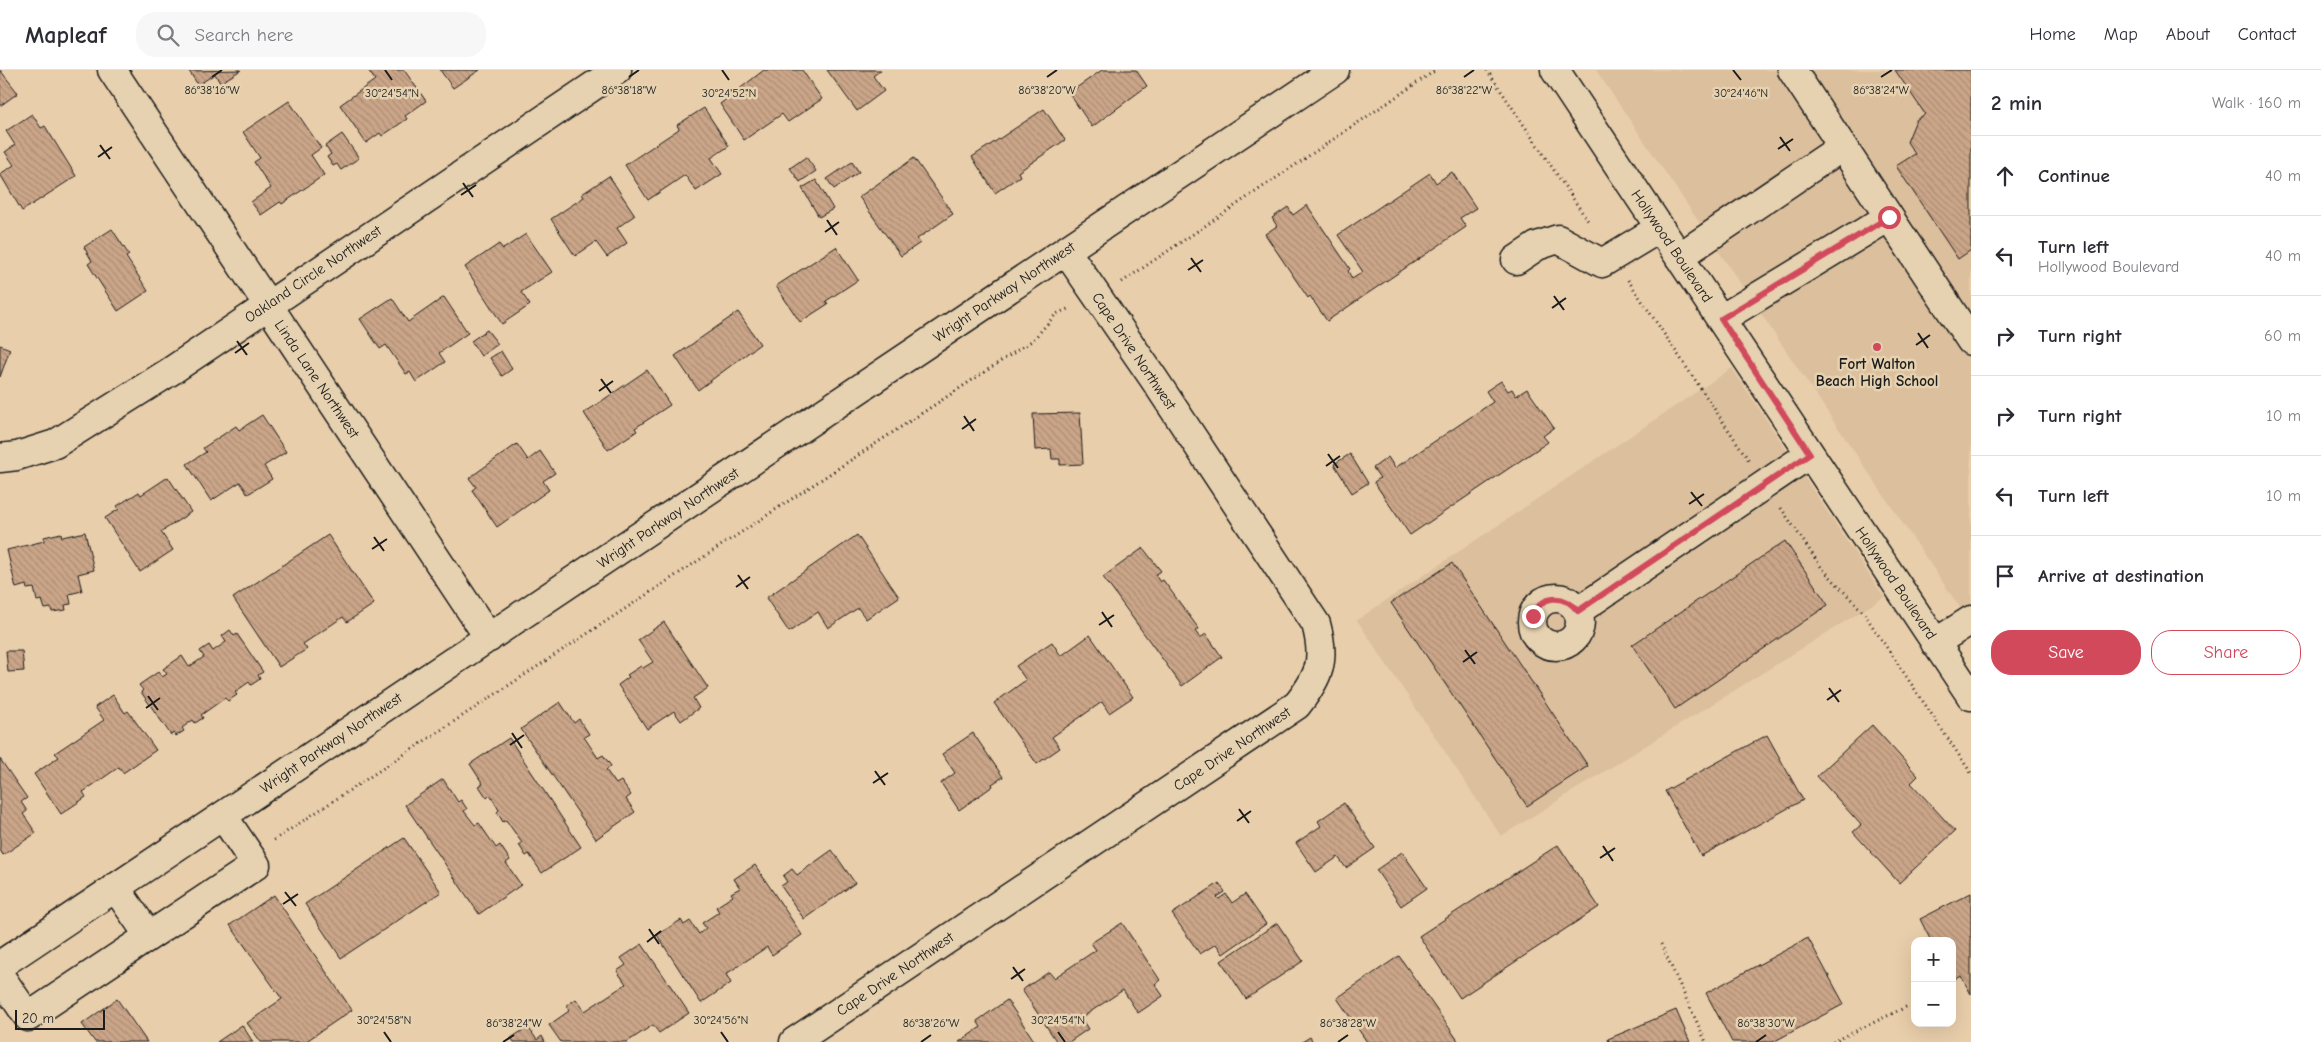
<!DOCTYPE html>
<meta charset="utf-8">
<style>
body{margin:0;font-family:"Comic Neue",sans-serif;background:#f7f7f7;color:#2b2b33}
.controls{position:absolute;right:15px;bottom:15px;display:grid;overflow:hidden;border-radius:10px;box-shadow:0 5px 20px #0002}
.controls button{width:45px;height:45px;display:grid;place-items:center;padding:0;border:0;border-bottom:1px solid #e1e1e2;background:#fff;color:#2b2b33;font:25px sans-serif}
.scale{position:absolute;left:15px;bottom:12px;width:90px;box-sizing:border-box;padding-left:5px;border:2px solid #1c1c1c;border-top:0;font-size:14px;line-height:18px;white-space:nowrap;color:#1c1c1c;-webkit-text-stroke:4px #e6d2b0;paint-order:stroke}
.stop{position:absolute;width:15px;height:15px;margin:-11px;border:4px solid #d1495b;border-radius:50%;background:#fff}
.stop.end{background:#d1495b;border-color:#fff;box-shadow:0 1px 5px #0008}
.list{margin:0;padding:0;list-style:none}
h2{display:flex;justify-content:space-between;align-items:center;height:65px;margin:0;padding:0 20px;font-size:21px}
h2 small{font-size:16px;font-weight:400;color:#7c7c81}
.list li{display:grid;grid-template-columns:32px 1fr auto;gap:15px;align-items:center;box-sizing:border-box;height:80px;padding:0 20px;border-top:1px solid #e1e1e2}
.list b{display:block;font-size:19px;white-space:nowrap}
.list p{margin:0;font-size:16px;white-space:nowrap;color:#7c7c81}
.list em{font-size:16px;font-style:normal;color:#7c7c81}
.actions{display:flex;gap:10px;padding:15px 20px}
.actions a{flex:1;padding:11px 0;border:1px solid #d1495b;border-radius:20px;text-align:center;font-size:18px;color:#d1495b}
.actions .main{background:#d1495b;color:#fff}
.icon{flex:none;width:28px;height:28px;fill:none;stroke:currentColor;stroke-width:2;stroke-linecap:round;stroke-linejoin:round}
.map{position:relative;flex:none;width:1971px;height:972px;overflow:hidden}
header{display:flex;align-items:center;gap:30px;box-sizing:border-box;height:70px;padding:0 25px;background:#fff;border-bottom:1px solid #e1e1e2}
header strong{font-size:24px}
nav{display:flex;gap:28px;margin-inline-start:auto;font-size:18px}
.search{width:350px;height:45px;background:#f7f7f7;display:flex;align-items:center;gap:12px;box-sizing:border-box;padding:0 18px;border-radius:20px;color:#7c7c81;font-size:19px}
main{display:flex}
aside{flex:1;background:#fff}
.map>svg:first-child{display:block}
</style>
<header>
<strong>Mapleaf</strong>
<div class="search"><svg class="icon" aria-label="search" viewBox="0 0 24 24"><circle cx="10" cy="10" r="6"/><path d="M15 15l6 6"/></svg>Search here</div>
<nav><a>Home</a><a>Map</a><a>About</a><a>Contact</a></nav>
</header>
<main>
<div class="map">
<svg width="1971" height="972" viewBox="0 0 1971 972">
<defs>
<pattern id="building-back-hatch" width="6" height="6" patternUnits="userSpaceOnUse" patternTransform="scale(1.25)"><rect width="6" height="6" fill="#caa588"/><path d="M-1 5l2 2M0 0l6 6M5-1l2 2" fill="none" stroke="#ad8d75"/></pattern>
</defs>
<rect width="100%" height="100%" fill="#e9ceab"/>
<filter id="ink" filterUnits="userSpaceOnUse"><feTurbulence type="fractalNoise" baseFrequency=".02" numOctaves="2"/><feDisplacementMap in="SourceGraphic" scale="10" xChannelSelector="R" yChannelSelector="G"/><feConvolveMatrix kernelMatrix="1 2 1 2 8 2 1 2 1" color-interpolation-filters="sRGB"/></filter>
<g filter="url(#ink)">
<path fill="#dcbf9d" d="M1596 0H1971V554Z
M1732 298 1884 527 1501 766 1357 550Z"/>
<path fill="url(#building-back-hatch)" stroke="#1c1c1c" d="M0 0 18 23 0 36Z
M241 0 220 13 215 4 198 15 189 1Z
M368 0H404L426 31 405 46 407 49 382 66 380 63 366 73 340 35 375 10Z
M440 0H480L453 18Z
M764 0H802L822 29 788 52 782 44 744 70 720 34Z
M827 0H881L873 6 884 21 857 41Z
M1102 0H1136L1147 16 1092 57 1069 23Z
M1895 0H1971V180L1958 189 1896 96 1915 84 1907 72 1916 50 1925 44Z
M289 31 321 78 311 85 324 105 282 134 280 132 261 145 251 132 271 118 254 92 260 88 243 62Z
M704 38 729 76 711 88 722 104 696 121 685 105 648 130 625 95 679 59 677 55Z
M1044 39 1065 70 1018 102 1020 106 995 123 972 87Z
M32 44 41 58 45 56 76 106 22 141 0 104 14 95 5 82 15 75 6 61Z
M342 64 359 88 341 100 337 94 333 96 327 87 331 84 325 76Z
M806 87 816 101 800 112 790 98Z
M914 88 953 144 917 169 920 173 901 186 859 127Z
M852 92 859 102 834 119 827 109Z
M1452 102 1476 138 1460 148 1466 157 1327 251 1310 226 1308 228 1265 164 1277 156 1272 148 1288 137 1293 145 1307 135 1350 199 1348 201 1352 209 1363 202 1338 165 1430 103 1436 113Z
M609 106 635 145 617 158 627 173 607 187 596 172 575 186 551 149 584 127 582 124Z
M816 110 833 139 819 147 802 118Z
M112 159 129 185 126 187 148 221 118 241 88 194 92 191 84 177Z
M526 164 552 202 521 222 530 235 502 254 465 197 499 174 503 179Z
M836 177 858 210 826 231 828 234 800 252 776 216Z
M444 227 468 263 439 283 445 292 416 312 410 302 406 304 386 275 380 279 360 249 392 228 408 252Z
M738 242 760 274 698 320 675 286Z
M487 260 498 274 481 286 471 271Z
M0 275 10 279 0 307Z
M501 281 512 299 502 306 490 288Z
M647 300 670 335 635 358 637 361 608 380 584 343Z
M1501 311 1508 321 1512 319 1516 326 1527 319 1554 358 1543 366 1548 372 1410 465 1374 412 1380 408 1373 398 1388 387 1395 398 1493 332 1486 321Z
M1080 343 1083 394 1060 395V389H1052L1051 379 1035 380 1033 344Z
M262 345 286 382 264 396 272 409 248 424 240 412 211 431 187 394 206 382 203 378 236 356 239 360Z
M517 374 528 390 540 381 555 403 543 411 549 420 497 457 472 420 476 417 469 408Z
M1350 384 1368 413 1352 423 1334 394Z
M168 407 191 442 161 462 173 480 140 502 105 448 119 439 117 436 139 422 141 425Z
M85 462 94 500 78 504 82 521 69 524 71 534 65 535 66 540 52 542 51 538 45 539 42 530 37 531 34 518 27 519 26 515 16 518 7 480 44 471V467L61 463 62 467Z
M328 465 374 534 347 552 343 547 303 574 307 579 279 597 233 528Z
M857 465 899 527 866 549 858 538 828 558 818 542 789 562 766 528Z
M1785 471 1828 535 1675 639 1632 575Z
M1143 478 1161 501 1155 505 1160 512 1163 510 1199 559 1195 561 1200 568 1206 564 1222 587 1182 616 1103 507Z
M1452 493 1588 696 1527 736 1391 533Z
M664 552 708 618 693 628 699 638 681 651 674 641 647 659 618 615 629 607 627 605 641 596 643 598 653 592 638 570Z
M230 560 234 566 237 564 263 602 258 605 260 609 251 615 249 612 235 622 237 625 228 631 225 628 201 645 203 648 195 653 193 650 182 658 184 661 176 666 174 663 171 665 141 622 143 620 139 615 158 602 162 607 167 604 163 599 182 586 189 597 204 587 200 581 209 575 213 581 226 572 222 566Z
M1090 565 1133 627 1109 643 1102 632 1052 667 1060 678 1037 694 994 633 1026 610 1016 596 1052 572 1061 586Z
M6 581H22L24 601 8 602Z
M113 625 125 643 128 641 156 680 123 703 119 697 83 722 86 727 61 744 34 704 59 687 55 683 104 650 95 637Z
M560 632 574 653 579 649 589 664 584 667 598 688 603 685 611 696 606 700 616 714 621 711 631 725 626 729 635 742 596 769 521 659Z
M1872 655 1918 706 1911 713 1955 761 1899 813 1853 762 1861 755 1817 706Z
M973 663 1003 707 992 714 993 716 959 740 941 713 955 703 942 684Z
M1767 665 1803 730 1701 786 1665 721Z
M509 668 581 777 542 803 529 784 526 786 519 775 522 773 506 750 503 752 497 742 499 740 490 725 487 728 479 716 483 714 470 694Z
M0 689 27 728 21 732 27 741 23 744 36 763 3 785 0 780Z
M443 709 458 732 461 730 467 739 464 741 475 755 479 753 496 778 500 775 510 790 506 793 521 815 479 844 405 735Z
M1344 733 1375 778 1346 798 1338 787 1316 802 1296 773 1321 756 1318 751Z
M404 768 441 822 341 888 305 834Z
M1558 775 1599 837 1460 928 1419 866Z
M832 780 855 813 804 849 781 816 787 812 783 806 792 799 797 805Z
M1402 782 1427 818 1401 836 1376 800Z
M755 795 802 865 772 885 767 877 726 904 731 913 701 933 657 865 681 850 684 855 690 851 699 864 706 858 702 853 719 842 716 837 733 826 731 823 740 818 734 809Z
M1219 813 1225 822 1217 827 1219 829 1226 824 1232 833 1245 824 1266 854 1223 884 1216 874 1200 884 1172 844Z
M1971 823V924L1961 906 1952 910V871H1931L1920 849Z
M274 825 352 940 305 972H261L247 953 282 929 230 855Z
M1122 853 1160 910 1155 914 1163 926 1138 943 1123 920 1081 948 1088 959 1069 972H1057L1022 920 1049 902 1054 908 1096 880 1091 873Z
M1277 853 1303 891 1246 929 1221 891Z
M1808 868 1844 934 1773 972H1732L1706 923Z
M642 874 689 943 659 963 653 955 627 972H561L549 955 569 941 566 936 576 929 585 941 626 914 617 901 626 895 621 888Z
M1399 886 1459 972H1367L1337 928Z
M117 929 147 972H95L82 954Z
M1007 930 1035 972H959L981 957 977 951Z
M1676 940 1690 972H1609L1608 969Z
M242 955 253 972H217Z
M528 957 537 970 542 966 545 972H514L511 968Z
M1310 967 1313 972H1302Z"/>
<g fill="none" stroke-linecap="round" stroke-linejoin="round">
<g stroke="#1c1c1c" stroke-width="31">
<path id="minor" d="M112 0 489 568
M1555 0 1971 626
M1792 0 1971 271
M1679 187 1842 77
M1516 190 1537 176 1558 169 1602 193 1660 158
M1721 249 1889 147
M0 388 17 386 55 374 171 301 617 0
M1532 552a24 24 0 1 1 48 0a24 24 0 1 1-48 0Z
M1578 541 1810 384
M1935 573 1971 550
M115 817 149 866
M0 895 1335 0
M0 906 28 947 256 795 223 746
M794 972 1297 635C1320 606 1326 590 1316 554L1154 309 1066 181"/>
</g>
<path stroke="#1c1c1c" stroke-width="3" stroke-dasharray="1 4" stroke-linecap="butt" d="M1487 0 1588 151
M1628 210 1750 392
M1122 212 1436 0
M1781 438 1821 497 1863 542 1971 703
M274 770 1033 270 1056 244 1070 238
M1661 874 1706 972
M1833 972 1908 936"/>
<use href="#minor" stroke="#e6d2b0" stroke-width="28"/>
</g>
</g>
<g fill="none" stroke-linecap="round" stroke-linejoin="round" filter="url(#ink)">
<path stroke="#d1495b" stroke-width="6" d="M1533 546C1541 525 1563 523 1578 541L1810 384 1721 249 1889 147"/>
</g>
<path fill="none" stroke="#1c1c1c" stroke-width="2" d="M385 0 392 10M722 0 729 10M1733 0 1741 10M212 7 222 0M629 7 639 0M1047 7 1057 0M1464 7 1474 0M1881 7 1892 0M1780 67 1790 81M100 75 110 89M1778 79 1793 69M98 87 112 77M463 113 473 127M461 125 476 115M827 150 837 165M825 162 839 152M1191 188 1201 202M1188 200 1203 190M1554 226 1564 240M1552 238 1566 228M1918 263 1928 278M237 271 247 285M1916 275 1930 265M235 283 249 273M601 309 611 323M599 321 613 311M964 346 974 361M962 359 976 349M1328 384 1338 398M1326 396 1340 386M1691 422 1702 436M1689 434 1704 424M374 467 384 481M372 479 387 469M738 505 748 519M736 517 750 507M1102 542 1112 557M1099 555 1114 545M1465 580 1475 594M1463 592 1477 582M1829 618 1839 632M148 626 158 640M1827 630 1841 620M146 638 160 628M512 663 522 678M510 675 524 665M875 701 885 715M873 713 888 703M1239 739 1249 753M1237 751 1251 741M1603 776 1613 791M1600 788 1615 778M285 822 296 836M283 834 298 824M649 859 659 874M647 872 661 861M1013 897 1023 911M1011 909 1025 899M384 962 391 972M721 962 728 972M1058 962 1065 972M503 972 514 965M921 972 931 965M1338 972 1348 965M1756 972 1766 965"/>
<circle fill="#d1495b" stroke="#e6d2b0" stroke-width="2" cx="1877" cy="277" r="5"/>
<g text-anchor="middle" stroke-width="5" stroke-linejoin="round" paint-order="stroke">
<g font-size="15" fill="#1c1c1c" stroke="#e6d2b0">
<text transform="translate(1672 176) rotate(56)" y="5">Hollywood Boulevard</text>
<text transform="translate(313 204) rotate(-34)" y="5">Oakland Circle Northwest</text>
<text transform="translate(1004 222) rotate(-34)" y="5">Wright Parkway Northwest</text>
<text transform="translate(1134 281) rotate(56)" y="5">Cape Drive Northwest</text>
<text transform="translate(317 309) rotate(56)" y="5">Linda Lane Northwest</text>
<text transform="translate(668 448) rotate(-34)" y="5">Wright Parkway Northwest</text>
<text transform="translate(1896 513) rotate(56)" y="5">Hollywood Boulevard</text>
<text transform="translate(331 673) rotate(-34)" y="5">Wright Parkway Northwest</text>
<text transform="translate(1232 679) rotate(-34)" y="5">Cape Drive Northwest</text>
<text transform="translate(895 904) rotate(-34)" y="5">Cape Drive Northwest</text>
</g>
<g font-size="15" font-weight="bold" fill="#1c1c1c" stroke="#e6d2b0">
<text x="1877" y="299">Fort Walton<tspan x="1877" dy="17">Beach High School</tspan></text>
</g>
</g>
<g font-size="12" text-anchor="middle" fill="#1c1c1c" stroke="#e6d2b0" stroke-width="5" stroke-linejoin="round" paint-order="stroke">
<text x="212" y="24">86°38'16"W</text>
<text x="629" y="24">86°38'18"W</text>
<text x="1464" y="24">86°38'22"W</text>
<text x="1881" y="24">86°38'24"W</text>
<text x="1047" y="24">86°38'20"W</text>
<text x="1741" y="27">30°24'46"N</text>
<text x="392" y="27">30°24'54"N</text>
<text x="729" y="27">30°24'52"N</text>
<text x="384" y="954">30°24'58"N</text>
<text x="721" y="954">30°24'56"N</text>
<text x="1058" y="954">30°24'54"N</text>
<text x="514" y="957">86°38'24"W</text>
<text x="931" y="957">86°38'26"W</text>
<text x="1348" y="957">86°38'28"W</text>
<text x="1766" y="957">86°38'30"W</text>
</g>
</svg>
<div class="controls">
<button>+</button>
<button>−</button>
</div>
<div class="scale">20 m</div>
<div class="stop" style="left:1889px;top:147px"></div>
<div class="stop end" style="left:1533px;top:546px"></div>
</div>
<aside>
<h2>2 min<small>Walk · 160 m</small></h2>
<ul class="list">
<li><svg class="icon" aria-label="ahead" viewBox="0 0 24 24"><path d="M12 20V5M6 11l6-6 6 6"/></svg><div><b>Continue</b></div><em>40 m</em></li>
<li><svg class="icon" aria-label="left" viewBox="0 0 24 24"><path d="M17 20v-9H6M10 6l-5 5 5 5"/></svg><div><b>Turn left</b><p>Hollywood Boulevard</p></div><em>40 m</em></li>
<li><svg class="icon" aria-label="right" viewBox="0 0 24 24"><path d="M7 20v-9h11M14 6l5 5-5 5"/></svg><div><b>Turn right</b></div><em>60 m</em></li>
<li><svg class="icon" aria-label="right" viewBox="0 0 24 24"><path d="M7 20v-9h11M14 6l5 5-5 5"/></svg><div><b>Turn right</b></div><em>10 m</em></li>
<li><svg class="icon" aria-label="left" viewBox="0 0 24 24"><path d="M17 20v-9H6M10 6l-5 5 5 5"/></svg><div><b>Turn left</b></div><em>10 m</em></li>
<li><svg class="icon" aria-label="arrive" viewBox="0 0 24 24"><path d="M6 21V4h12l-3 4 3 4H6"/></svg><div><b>Arrive at destination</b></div></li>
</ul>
<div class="actions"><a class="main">Save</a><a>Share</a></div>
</aside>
</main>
